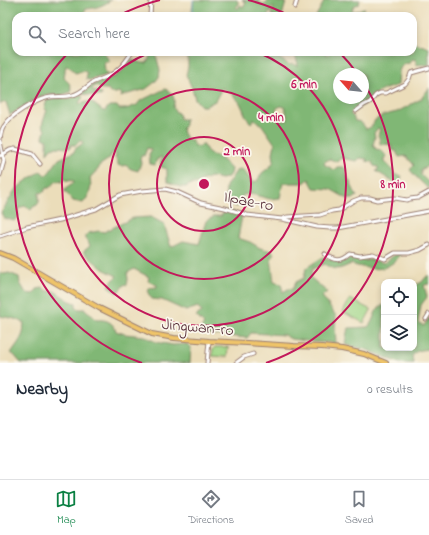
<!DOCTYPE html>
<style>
body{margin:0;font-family:"Indie Flower",sans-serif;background:#f2f2f3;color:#1f2937}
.controls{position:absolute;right:12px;bottom:12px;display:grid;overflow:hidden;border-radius:8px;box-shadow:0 2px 6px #0003}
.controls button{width:36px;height:36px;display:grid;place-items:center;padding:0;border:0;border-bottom:1px solid #e0e1e3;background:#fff;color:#1f2937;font:20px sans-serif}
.compass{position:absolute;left:333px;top:68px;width:36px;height:36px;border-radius:50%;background:#fff;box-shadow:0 2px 6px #0003;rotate:297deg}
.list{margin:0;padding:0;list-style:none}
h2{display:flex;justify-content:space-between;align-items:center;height:52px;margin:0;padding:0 16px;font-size:17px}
h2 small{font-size:13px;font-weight:400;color:#747a83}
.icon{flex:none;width:22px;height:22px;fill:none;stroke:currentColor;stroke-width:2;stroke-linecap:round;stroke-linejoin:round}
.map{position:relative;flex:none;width:429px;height:363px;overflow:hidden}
.search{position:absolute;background:#fff;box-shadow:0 2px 6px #0003;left:12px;right:12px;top:12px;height:44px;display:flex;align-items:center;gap:10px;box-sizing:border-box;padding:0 14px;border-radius:12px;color:#747a83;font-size:15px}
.sheet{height:116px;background:#fff}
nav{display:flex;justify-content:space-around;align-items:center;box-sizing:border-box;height:56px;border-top:1px solid #e0e1e3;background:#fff;font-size:11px;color:#747a83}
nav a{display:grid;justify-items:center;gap:2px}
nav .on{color:#0b8043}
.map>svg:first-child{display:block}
</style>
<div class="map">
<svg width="429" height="363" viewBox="0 0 429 363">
<rect width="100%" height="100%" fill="#fbf7ec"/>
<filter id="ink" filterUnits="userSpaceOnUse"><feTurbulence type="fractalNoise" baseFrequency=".025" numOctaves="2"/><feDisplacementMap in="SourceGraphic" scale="8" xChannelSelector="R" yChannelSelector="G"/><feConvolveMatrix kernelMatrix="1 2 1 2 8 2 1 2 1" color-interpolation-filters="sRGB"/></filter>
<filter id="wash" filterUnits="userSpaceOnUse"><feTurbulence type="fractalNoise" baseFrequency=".012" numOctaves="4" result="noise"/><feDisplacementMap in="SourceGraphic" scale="16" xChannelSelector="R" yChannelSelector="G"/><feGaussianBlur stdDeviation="0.9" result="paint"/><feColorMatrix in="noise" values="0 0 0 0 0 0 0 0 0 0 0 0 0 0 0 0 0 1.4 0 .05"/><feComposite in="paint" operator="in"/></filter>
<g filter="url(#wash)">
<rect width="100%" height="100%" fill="#ebddba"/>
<path fill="#a0d687" stroke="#757a59" d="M350 299 371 310 364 323 343 312Z
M215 347H228L227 357 212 356 213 349Z"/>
<path fill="#80b774" stroke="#656b50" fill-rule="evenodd" d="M0 0H111C103 6 96 8 86 9L84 12 85 16H16V52H105V55L110 61 108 62H104L105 72 108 73 107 75 89 80 86 79 87 75 86 72 84 71 75 73C73 70 71 67 66 66L65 69V71L64 78 69 83 71 88 70 92 62 95H44L32 101 10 115 6 102 0 104Z
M194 0H237L239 4 236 7 238 9 240 5 243 7 245 5 246 2 242 0H258L261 4 267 3 268 0H277L278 2H286L282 16H272V12L274 8 273 7 271 8 270 13 268 14V16H193L192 9Z
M325 0H360L359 4 355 5 353 7 352 11C358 12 360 8 365 8L357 16H316Z
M413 42 429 48 428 55 429 56V65C424 65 421 64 416 65V60L413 59 410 63C397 64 399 74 398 85L379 91 371 100 354 111 350 114 353 116 355 121C361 121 363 124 366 129 371 128 373 125 375 120L384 115 397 112 421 99 429 88V165L421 170V175L428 182H429V189C422 183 416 177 410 170L414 165 406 156 399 157 396 151 392 150V147L391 145 385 144 383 145 380 144V140L378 135 380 129 378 128 377 129 374 133 375 137 373 145 376 149 381 150 387 157 384 158V162C385 163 388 164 389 166 394 171 392 176 402 176L401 179 398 182 392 181 376 171 378 170V167L374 166 372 162 366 161 367 159 360 158 357 161 341 158 337 162 330 159 324 162 325 165 331 168 332 170 335 169 337 167H343L347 170C347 171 346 172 346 173 346 174 355 193 357 196L353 199H348L330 189 314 188 309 179 304 183H283L280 198 270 199 251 194 243 195 237 207 225 202 226 186 237 170 240 169 244 171 253 183 257 181 262 173 270 167 274 161 273 153 275 144 262 125 254 119 251 123C245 118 244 110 240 103 235 96 229 92 222 88L215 101 206 106H201L195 99 192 88 186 75 188 67V52H272V55L275 58H279L289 65 293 64 297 66 298 64 294 52H326V55L329 54 330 52H402L404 54H406L408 52H413ZM339 74H363V98H339ZM281 106 285 107 288 120 285 121 278 119C276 115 275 112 277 108Z
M157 53 156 55 160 70 159 77 155 82 146 89 136 92 128 94 121 97 122 94 119 92 116 93H110L108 89H101L96 86 92 88 94 92 97 91 101 94V96L88 95 83 94V92C86 90 89 87 93 85 109 76 120 76 131 60L142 63H147L151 54Z
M165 89C173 92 176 99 173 107L175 111 179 114 180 119H185V125C180 130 183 134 187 139L191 140 195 146 199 147 203 144C208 153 209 154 218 157 223 160 227 165 231 169L230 174 227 178 221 179 211 177 200 181 197 183 189 185 186 187H180L168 182 167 180V169L161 167C160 164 160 161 163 159L162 157H160L159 159H157L155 165 150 164 149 154 151 151V149L147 148 144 156 142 155 140 159 141 163 138 171 131 169 127 166 124 165 123 167 118 165V162L115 158 116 155 115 153H112L109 159 100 165C98 172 94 172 90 178 92 188 90 195 83 203L73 201 64 190 74 183V181L65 180 64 179 62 180V182L57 181 49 188H46L44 192 39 193V202L37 205 33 207 31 210 26 206 21 207 18 209 19 216 14 221 4 218 1 213 15 190 26 181 41 171 45 175H47L59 159 74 152 75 149 83 143 82 141H80L75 145H71L70 148C64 148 57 146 51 148L47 153V140L43 138 45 130 42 125 47 110 44 109 47 100H52L54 98H64L66 100 81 95 83 97 79 103 80 104 90 101 103 111H105L109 106H117L119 109H126L137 105 140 101Z
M226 210 234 212 242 216 238 238 250 242 260 248 272 251 274 254 271 258 274 282 281 284 283 292 288 289H293L296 282 304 278 306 268 323 257 340 263 352 257 363 260H373L380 262 385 263C390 259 394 253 401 254 397 260 390 266 383 268 377 270 358 267 351 264 338 270 336 271 324 264L312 269 311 278 327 292 322 296 336 316 335 328 336 343 314 342 291 339 284 335 251 333 247 338 197 333 204 324 196 316 202 312 198 307 186 311 162 300 152 299 148 293 149 288 157 287V285L148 281 149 277 134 269 127 273 128 279 127 285 125 284 117 293 108 286 117 276 103 269 83 252 90 246 85 237 88 233 99 231 104 232 133 218 151 217 164 224 171 247 183 241 199 244 206 221 215 216H221Z
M0 273 4 274 9 273 19 277 20 283 26 293 34 294 37 289 43 288 47 291H54L70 301 76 303V308L80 309H85L97 320C106 319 113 322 116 331L125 334 144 336 156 342 173 345 187 344 191 347 190 363H21L14 355 11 353C15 347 21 340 23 333 24 330 23 327 24 323 15 318 10 318 0 316Z
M429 275V284L424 285 427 297 421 305 418 322 424 326 429 317V350L427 349 417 351 412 356 413 362 414 363H400L365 349 346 345 345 344 347 332 349 328 368 327C375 320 373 310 383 305L384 306V348H414V286L422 282 426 277Z"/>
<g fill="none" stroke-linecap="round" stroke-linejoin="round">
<path stroke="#5aa1d0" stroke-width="1" d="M193 16V0"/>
</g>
</g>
<g filter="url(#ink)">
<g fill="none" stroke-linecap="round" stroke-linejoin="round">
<g stroke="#9a7e72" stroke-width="5">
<path id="minor" d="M295 7 297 0
M150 16 151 0
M356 111 364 105 370 102 376 95 380 93H386L405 84 409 79 411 73 429 68
M0 139C1 134 1 129 5 125 11 115 34 101 46 98 55 95 64 98 73 95 81 93 86 87 92 83 96 81 101 79 106 77 118 72 125 63 132 52
M0 141 4 161 0 175
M0 156 10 150 15 149 32 154 40 164
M282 219 287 217 320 215 332 211 339 210 353 201 361 198H370L377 200 395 198 407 200 410 199 418 198 429 192
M0 236 27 227 60 220 96 209 120 195 142 191 165 189 177 192 201 203 225 208 247 215 282 219 317 227 330 228H338L429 211
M325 254C335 261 341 262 350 254L360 256 373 254 385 259 395 253H409L420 250 429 245
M426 319 429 314
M207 363 209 341
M236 363 244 357 253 354"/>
</g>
<g stroke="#9a7e72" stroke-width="6">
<path id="major" d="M0 253 13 258 99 308 152 334 174 338 209 341 247 343 294 346 322 347 342 349 364 354 386 363"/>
</g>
<use href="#minor" stroke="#fff" stroke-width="3"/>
<use href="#major" stroke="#efc469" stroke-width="4"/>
</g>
</g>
<g fill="none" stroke="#c2185b" stroke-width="2">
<circle cx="204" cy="184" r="47"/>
<circle cx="204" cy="184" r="95"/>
<path d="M257 52A142 142 0 1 1 151 52"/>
<path d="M142 363A189 189 0 0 1 68 53M118 16A189 189 0 0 1 160 0M248 0A189 189 0 0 1 290 16M340 53A189 189 0 0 1 357 73M363 82A189 189 0 0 1 266 363"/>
</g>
<g text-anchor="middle" stroke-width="3.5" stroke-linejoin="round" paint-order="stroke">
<g font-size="16" fill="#4a1f2b" stroke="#fbf7ec">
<text transform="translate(249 200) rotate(11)" y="6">Ilpae-ro</text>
<text transform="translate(198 326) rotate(5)" y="6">Jingwan-ro</text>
</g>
</g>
<circle cx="204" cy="184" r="6" fill="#c2185b" stroke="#fbf7ec" stroke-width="2"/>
<g font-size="12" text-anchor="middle" font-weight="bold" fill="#c2185b" stroke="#fbf7ec" stroke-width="3.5" stroke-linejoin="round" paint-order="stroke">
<text x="304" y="88">6 min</text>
<text x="271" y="121">4 min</text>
<text x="237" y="155">2 min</text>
<text x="393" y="188">8 min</text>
</g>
</svg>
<div class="controls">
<button><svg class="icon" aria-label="locate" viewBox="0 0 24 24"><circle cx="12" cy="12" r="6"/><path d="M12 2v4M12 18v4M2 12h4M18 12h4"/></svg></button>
<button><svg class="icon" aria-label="layers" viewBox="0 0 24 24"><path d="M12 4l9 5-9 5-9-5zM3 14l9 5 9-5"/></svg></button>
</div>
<svg class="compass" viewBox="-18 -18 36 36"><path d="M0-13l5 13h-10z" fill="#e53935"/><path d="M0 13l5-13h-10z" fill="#747a83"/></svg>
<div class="search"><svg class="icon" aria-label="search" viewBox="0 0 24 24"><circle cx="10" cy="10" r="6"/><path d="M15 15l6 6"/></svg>Search here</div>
</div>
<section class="sheet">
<h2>Nearby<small>0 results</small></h2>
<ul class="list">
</ul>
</section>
<nav>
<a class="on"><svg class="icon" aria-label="map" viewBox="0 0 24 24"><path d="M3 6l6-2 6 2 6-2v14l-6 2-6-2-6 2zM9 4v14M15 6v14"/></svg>Map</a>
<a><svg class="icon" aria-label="directions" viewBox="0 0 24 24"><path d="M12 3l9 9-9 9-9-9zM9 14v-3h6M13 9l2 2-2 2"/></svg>Directions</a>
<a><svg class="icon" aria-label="saved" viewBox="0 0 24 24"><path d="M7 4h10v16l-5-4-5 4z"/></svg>Saved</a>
</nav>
